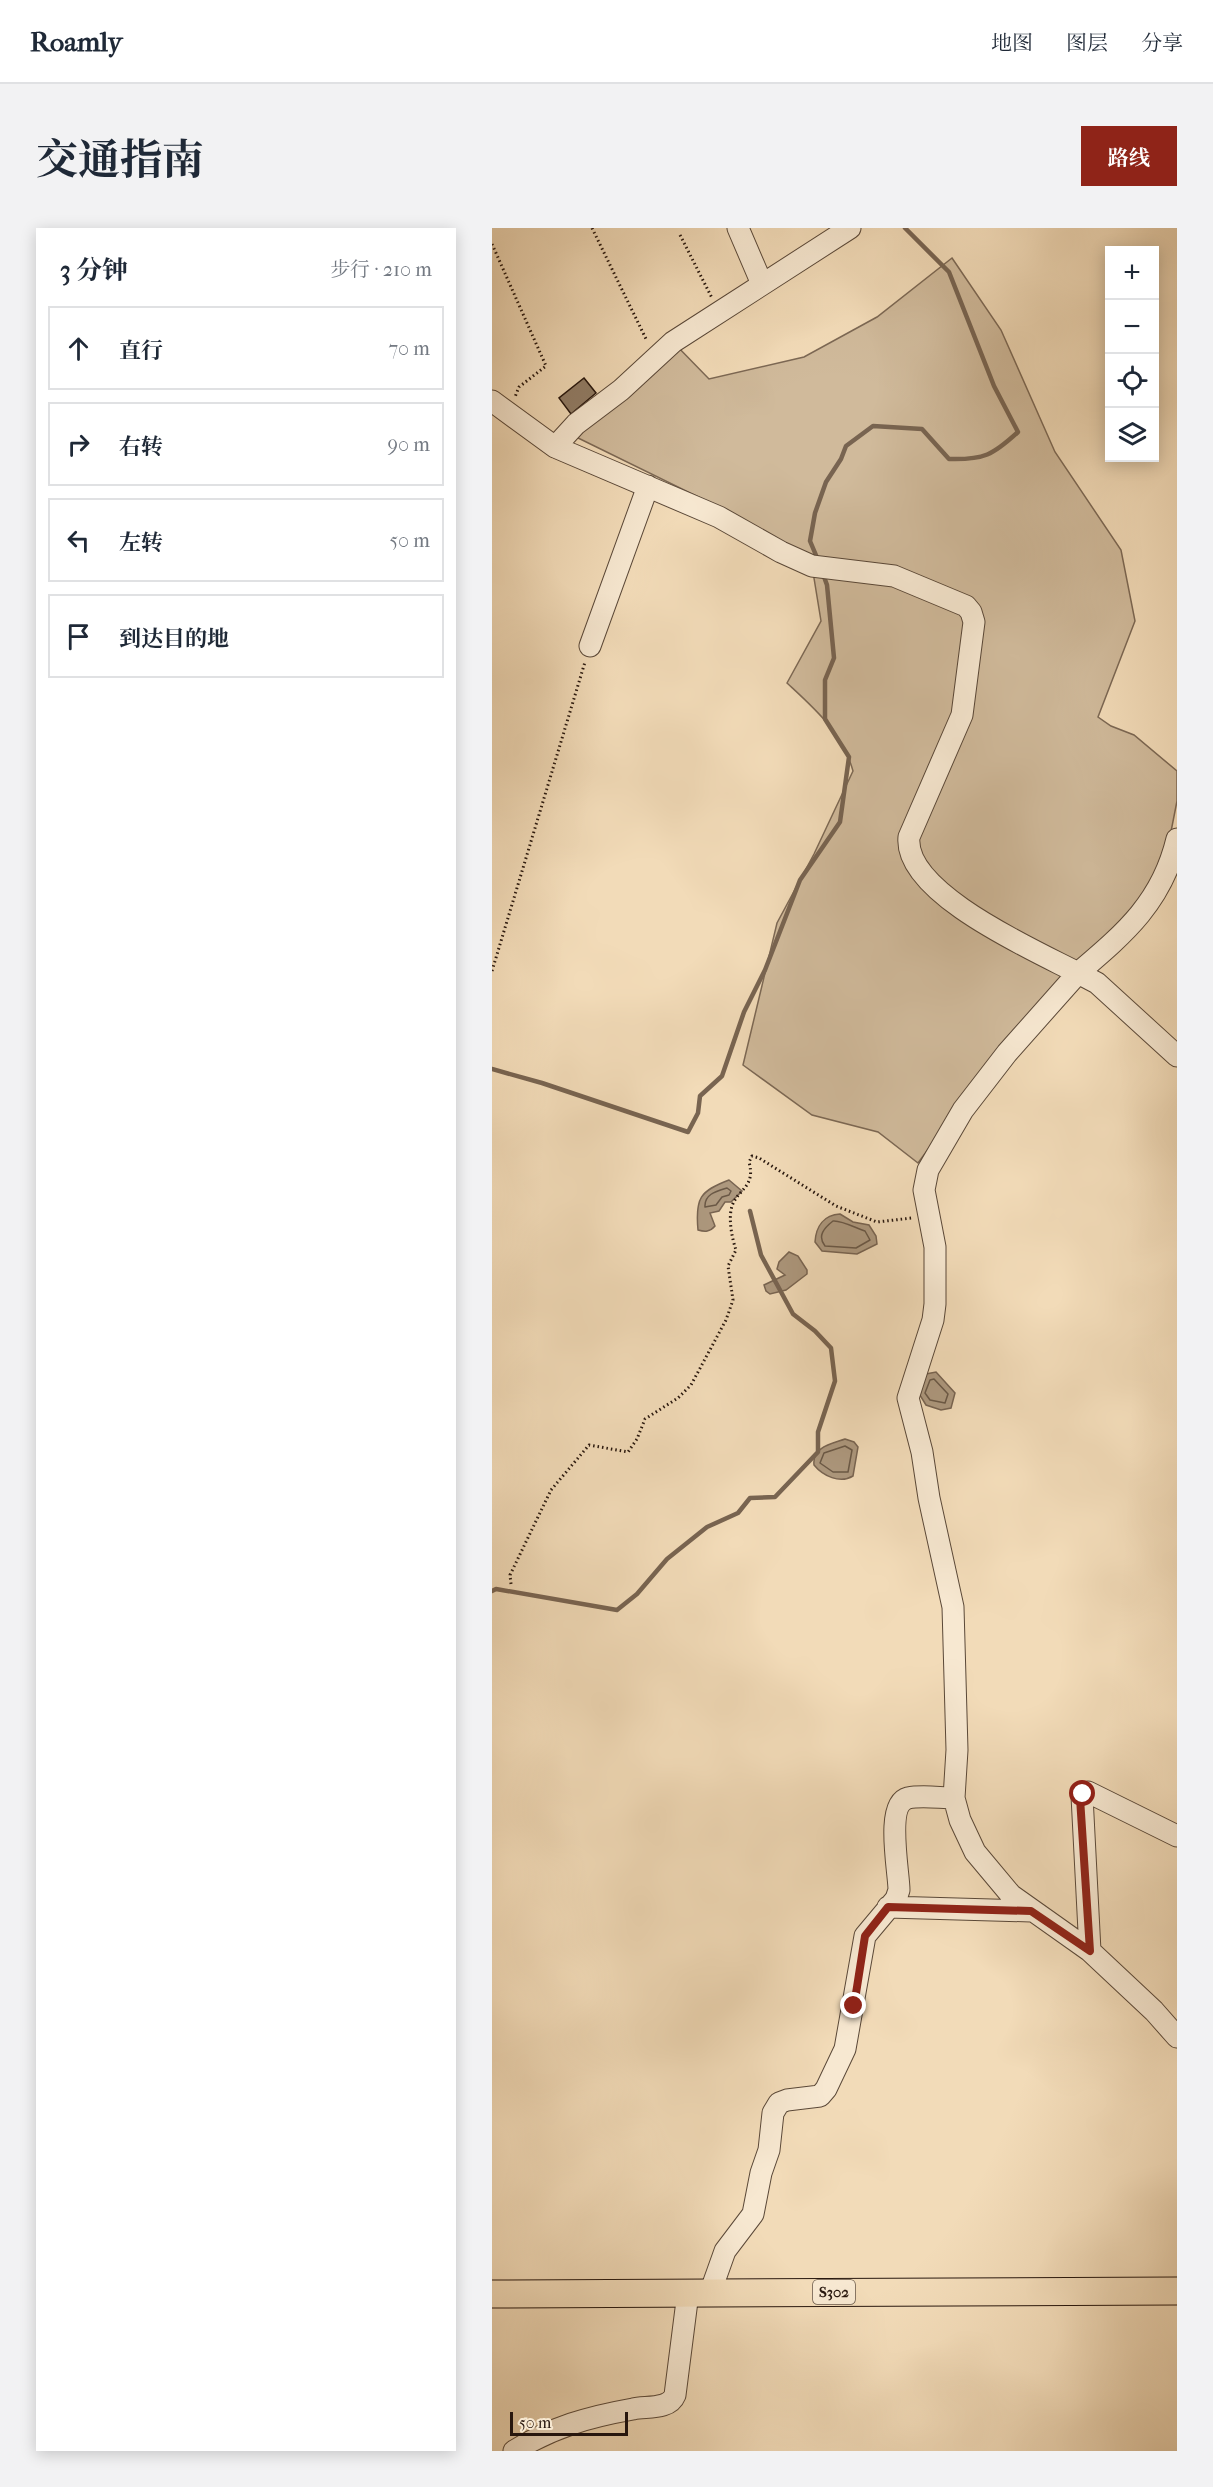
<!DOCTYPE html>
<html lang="zh">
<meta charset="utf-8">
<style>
body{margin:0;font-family:"IM FELL French Canon","Noto Serif SC",serif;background:#f2f2f3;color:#1f2937}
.controls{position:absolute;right:18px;top:18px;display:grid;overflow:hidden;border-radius:0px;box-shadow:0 3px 15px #0003}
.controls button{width:54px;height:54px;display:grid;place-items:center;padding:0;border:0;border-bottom:2px solid #e0e1e3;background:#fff;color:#1f2937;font:30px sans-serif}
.scale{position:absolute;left:18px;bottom:15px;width:118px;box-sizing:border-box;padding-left:6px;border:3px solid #28170e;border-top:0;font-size:16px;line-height:21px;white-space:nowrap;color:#28170e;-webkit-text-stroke:4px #f7e8d1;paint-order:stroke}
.stop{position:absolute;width:18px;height:18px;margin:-14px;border:4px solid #8f2418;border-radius:50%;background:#fff}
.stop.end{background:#8f2418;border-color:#fff;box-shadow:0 2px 6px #0008}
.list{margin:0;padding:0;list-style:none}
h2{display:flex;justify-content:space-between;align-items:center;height:78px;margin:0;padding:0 24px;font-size:26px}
h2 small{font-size:20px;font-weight:400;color:#747a83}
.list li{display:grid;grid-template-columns:39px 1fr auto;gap:18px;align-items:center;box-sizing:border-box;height:84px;margin:0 12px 12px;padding:0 12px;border:2px solid #e0e1e3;border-radius:0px}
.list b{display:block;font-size:22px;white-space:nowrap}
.list em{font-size:20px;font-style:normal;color:#747a83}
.icon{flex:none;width:33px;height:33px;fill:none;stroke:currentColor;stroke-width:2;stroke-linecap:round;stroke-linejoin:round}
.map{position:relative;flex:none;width:685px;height:2223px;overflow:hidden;border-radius:0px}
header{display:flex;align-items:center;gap:36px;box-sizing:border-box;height:84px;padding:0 30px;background:#fff;border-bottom:2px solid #e0e1e3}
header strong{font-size:28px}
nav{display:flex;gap:33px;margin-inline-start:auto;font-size:21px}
.intro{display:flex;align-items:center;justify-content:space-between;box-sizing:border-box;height:144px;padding:0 36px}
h1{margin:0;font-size:42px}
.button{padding:15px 27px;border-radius:0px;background:#8f2418;color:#fff;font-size:21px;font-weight:700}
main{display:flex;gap:36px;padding:0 36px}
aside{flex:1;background:#fff;border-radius:0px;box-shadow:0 3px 15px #0003}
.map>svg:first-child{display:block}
</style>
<header>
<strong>Roamly</strong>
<nav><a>地图</a><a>图层</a><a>分享</a></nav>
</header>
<div class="intro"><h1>交通指南</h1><a class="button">路线</a></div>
<main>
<aside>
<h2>3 分钟<small>步行 · 210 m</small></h2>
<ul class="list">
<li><svg class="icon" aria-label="ahead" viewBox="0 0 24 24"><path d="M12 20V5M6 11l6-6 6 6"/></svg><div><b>直行</b></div><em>70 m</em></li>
<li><svg class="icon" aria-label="right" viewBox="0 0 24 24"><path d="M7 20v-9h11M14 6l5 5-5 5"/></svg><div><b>右转</b></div><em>90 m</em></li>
<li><svg class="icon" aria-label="left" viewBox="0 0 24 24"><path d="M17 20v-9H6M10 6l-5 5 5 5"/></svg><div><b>左转</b></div><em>50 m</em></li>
<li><svg class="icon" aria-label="arrive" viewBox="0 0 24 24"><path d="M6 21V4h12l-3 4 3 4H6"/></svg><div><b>到达目的地</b></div></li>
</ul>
</aside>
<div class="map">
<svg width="685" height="2223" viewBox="0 0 685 2223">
<rect width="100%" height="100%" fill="#f2dbb8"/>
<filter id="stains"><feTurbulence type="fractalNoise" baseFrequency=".00333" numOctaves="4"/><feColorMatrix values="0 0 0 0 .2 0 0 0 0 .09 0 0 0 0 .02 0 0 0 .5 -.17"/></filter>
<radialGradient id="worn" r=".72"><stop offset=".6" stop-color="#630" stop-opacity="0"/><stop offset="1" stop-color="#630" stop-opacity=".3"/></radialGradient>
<path fill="#d0ba9b" stroke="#7c6854" stroke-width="1.5" d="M460 30 509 102 563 224 629 322 643 393 606 489 619 498 642 507 685 543V573L674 629 637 693 480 862 426 935 386 904 320 887 251 837 285 695 322 626 361 543C350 504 323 481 295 455L329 393 320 338 235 283 82 208 181 114 217 151 312 129 385 89Z"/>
<path fill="#ad987e" stroke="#786451" stroke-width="1.5" d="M237 952 250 963 239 974H233L227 983 218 985 223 998C218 1004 213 1004 206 1002 203 970 208 963 237 952Z
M348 986 361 994 377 997 384 1008 385 1016 365 1026 330 1023 323 1014C324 998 332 987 348 986Z
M297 1024 306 1028 315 1042V1046L294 1062 278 1066 274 1063 272 1057 293 1047 285 1041 287 1034Z
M444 1144 463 1165 459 1180 449 1182 434 1177 426 1164 434 1146Z
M353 1211 362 1214 366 1219 361 1248C348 1256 331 1248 322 1237 320 1219 339 1216 353 1211Z"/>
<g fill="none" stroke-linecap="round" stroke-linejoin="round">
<path stroke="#6a5846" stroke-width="1.5" d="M235 960 239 963 237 967 230 969 224 977 213 979C212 966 225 963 235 960Z
M341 993C349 992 364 1000 373 1003L378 1012 364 1020 333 1018C325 1008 332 1000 341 993Z
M442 1151 456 1166 453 1175 438 1172 433 1165 438 1152Z
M353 1218 360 1222 356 1244H341L328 1235 332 1225Z"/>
<path stroke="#786451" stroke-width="4.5" d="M326 332 318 313 323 285 334 254 349 231 354 218 381 198 430 201 457 231C492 232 501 227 526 204L502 158 457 44 413 0
M0 841 50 855 196 904 206 885 208 868 230 848 252 784 273 742 308 652 348 594 357 529 333 491V452L342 430 335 357 331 346
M0 1363 4 1361 125 1382 145 1366 175 1331 215 1299 246 1285 258 1270 283 1269 326 1224V1204L343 1153 339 1120 323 1103 301 1086 269 1027 258 983"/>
</g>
<path fill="#917d66" stroke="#28170e" stroke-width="1.5" d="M92 150 104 165 79 186 67 170Z"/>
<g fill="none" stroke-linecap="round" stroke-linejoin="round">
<g stroke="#5a4838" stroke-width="23">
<path id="minor" d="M246 0 270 56
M0 173 63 219 227 289 289 324 320 338 402 348 474 378 479 384 482 394 470 487 417 609C411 665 544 723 586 745L515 825 471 882 436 942 432 962 443 1019V1076L441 1092 416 1170 430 1224 437 1270 461 1379 465 1522 462 1570 468 1592 483 1624 519 1667 598 1723 662 1783 685 1809
M63 219 84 196 129 162 181 114 358 0
M98 418 156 258
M685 611C670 674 633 705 586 745L605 755 685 828
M396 1679 539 1683
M598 1723 590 1568 596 1564 685 1608
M218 2065 233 2023 261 1986 269 1945 277 1922 281 1885 287 1875 295 1872 328 1868 334 1861 353 1821 373 1708 404 1671 407 1662C407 1644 393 1576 416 1570 430 1567 448 1570 462 1570
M22 2223C61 2199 96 2189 141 2181 154 2178 177 2182 183 2167L196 2065"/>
</g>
<g stroke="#28170e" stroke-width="29">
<path id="major" d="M0 2066 685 2063"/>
</g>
<path stroke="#28170e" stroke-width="3" stroke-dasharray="1.5 3" stroke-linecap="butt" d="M100 0 155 113
M188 7 220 70
M0 16 54 138 27 159 23 169
M0 743 93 434
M19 1356 18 1347 59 1262 97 1217 136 1224 145 1211 153 1191 186 1170 199 1157 234 1092 241 1072 236 1038 244 1022C240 1010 236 991 240 978 246 961 264 959 257 934L260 928 267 930 344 978 385 994 420 990"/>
<use href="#minor" stroke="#f7e8d1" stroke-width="21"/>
<use href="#major" stroke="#f2dbb8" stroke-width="27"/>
</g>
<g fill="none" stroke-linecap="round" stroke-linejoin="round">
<path stroke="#8f2418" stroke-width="8" d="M362 1778 373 1708 396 1679 539 1683 598 1723 588 1570 591 1566"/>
</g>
<g text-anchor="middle" stroke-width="4.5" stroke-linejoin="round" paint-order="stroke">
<rect fill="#f7e8d1" stroke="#665648" stroke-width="1.5" x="321" y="2052" width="42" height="24" rx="4.5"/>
<g font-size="15" font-weight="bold" fill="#28170e">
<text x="342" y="2069">S302</text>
</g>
</g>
<rect width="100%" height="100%" filter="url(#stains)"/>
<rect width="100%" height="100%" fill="url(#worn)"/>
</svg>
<div class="controls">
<button>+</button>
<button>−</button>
<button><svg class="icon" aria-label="locate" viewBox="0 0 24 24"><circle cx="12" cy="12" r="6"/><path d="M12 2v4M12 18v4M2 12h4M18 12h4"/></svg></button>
<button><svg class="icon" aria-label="layers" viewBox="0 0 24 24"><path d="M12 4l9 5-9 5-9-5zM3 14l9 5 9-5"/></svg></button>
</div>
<div class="scale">50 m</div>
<div class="stop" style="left:591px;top:1566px"></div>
<div class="stop end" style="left:362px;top:1778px"></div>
</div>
</main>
